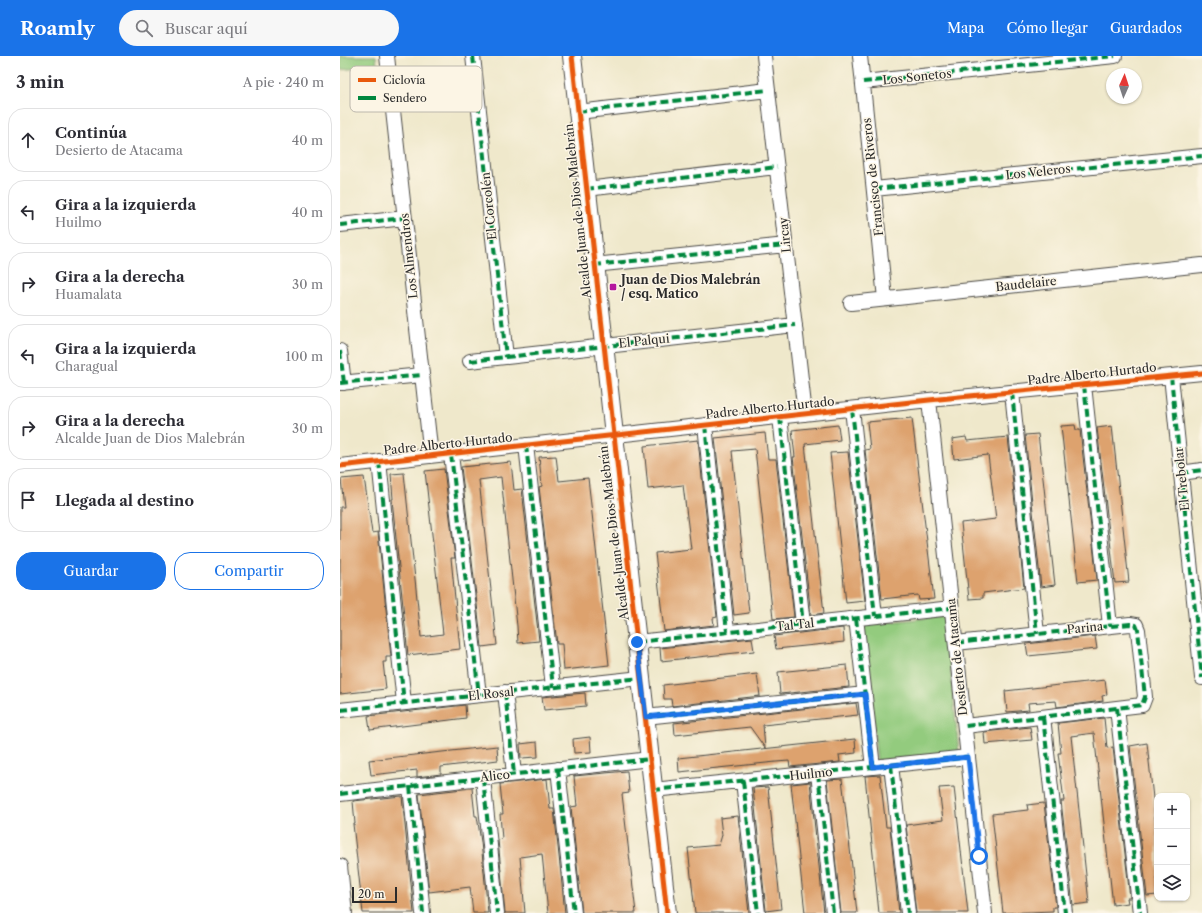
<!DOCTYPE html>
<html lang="es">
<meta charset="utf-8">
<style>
body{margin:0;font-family:"Libre Caslon Text",serif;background:#f7f7f7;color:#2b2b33}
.controls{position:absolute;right:12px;bottom:12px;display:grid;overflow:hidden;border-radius:8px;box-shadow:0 1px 3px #0004}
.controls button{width:36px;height:36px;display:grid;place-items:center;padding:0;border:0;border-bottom:1px solid #e1e1e2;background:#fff;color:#2b2b33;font:20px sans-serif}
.compass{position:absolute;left:766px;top:12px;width:36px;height:36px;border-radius:50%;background:#fff;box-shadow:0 1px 3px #0004;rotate:3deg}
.scale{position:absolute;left:12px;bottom:10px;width:45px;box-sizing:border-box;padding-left:4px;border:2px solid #2b2b2b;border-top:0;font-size:11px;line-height:14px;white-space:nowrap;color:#2b2b2b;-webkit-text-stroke:3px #fcf5e5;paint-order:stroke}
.stop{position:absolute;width:12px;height:12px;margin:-9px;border:3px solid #1a73e8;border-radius:50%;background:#fff}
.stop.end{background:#1a73e8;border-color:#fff;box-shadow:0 1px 4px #0008}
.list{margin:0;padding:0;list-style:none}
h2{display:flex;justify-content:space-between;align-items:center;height:52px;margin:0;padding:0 16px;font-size:17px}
h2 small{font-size:13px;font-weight:400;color:#7c7c81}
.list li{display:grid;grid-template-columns:26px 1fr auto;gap:12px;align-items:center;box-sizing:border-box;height:64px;margin:0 8px 8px;padding:0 8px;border:1px solid #e1e1e2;border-radius:16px}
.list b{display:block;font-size:15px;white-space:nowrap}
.list p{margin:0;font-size:13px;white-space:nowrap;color:#7c7c81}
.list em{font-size:13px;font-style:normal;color:#7c7c81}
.actions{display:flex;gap:8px;padding:12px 16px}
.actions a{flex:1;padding:9px 0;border:1px solid #1a73e8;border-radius:16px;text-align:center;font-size:14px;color:#1a73e8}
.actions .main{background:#1a73e8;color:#fff}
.icon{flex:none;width:22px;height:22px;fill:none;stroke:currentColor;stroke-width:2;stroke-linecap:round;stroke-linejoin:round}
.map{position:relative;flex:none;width:862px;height:857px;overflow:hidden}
header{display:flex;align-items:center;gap:24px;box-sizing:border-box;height:56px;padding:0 20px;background:#1a73e8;color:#fff}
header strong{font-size:19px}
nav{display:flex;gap:22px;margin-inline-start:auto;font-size:14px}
.search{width:280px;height:36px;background:#f7f7f7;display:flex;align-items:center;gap:10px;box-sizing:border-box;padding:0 14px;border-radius:22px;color:#7c7c81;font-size:15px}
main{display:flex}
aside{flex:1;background:#fff}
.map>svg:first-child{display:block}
</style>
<header>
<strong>Roamly</strong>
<div class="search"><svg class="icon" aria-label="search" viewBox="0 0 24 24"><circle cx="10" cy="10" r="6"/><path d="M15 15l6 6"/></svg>Buscar aquí</div>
<nav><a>Mapa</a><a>Cómo llegar</a><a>Guardados</a></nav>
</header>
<main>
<aside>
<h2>3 min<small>A pie · 240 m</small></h2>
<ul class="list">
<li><svg class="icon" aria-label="ahead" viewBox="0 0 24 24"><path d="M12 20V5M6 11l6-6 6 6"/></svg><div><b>Continúa</b><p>Desierto de Atacama</p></div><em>40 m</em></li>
<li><svg class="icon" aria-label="left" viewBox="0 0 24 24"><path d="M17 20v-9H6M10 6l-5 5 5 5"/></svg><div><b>Gira a la izquierda</b><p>Huilmo</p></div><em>40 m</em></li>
<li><svg class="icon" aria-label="right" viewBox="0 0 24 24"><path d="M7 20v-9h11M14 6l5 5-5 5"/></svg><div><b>Gira a la derecha</b><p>Huamalata</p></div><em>30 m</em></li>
<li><svg class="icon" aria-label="left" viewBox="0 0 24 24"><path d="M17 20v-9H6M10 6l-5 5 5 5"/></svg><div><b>Gira a la izquierda</b><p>Charagual</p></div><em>100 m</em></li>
<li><svg class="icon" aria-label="right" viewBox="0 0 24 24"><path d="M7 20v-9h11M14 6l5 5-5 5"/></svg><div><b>Gira a la derecha</b><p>Alcalde Juan de Dios Malebrán</p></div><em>30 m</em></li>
<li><svg class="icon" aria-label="arrive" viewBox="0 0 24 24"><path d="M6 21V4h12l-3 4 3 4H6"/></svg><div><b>Llegada al destino</b></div></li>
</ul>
<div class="actions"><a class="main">Guardar</a><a>Compartir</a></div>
</aside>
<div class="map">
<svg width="862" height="857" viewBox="0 0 862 857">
<rect width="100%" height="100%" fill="#fcf5e5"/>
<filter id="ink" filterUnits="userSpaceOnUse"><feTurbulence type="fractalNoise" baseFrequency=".025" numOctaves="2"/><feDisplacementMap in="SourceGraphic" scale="8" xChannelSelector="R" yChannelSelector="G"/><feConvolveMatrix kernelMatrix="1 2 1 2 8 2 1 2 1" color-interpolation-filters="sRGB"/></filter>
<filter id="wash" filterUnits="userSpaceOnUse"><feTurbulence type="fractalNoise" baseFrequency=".012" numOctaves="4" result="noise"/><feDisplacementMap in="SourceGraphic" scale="16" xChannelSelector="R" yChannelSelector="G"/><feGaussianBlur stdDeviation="0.9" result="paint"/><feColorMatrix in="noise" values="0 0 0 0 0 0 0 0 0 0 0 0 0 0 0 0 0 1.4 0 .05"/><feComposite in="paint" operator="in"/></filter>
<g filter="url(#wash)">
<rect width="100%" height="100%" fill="#efe8cb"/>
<path fill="#93cb7e" stroke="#5f7b54" d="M0 0H36L37 10 0 14Z
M605 560 619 697 537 705 523 569Z"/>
<g id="blocks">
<path fill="#dda26e" d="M572 362 594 543 579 544 578 539 542 543 525 394 530 393 527 366Z
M498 369 500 384 465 388 484 557 471 559 453 401H455L452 374Z
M735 369 736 374H740L757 524 738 526 721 370Z
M772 370 789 526 775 527 757 372Z
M425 377 428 403H436L454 561 433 563 415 393 392 395 409 557 394 559 375 382Z
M698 378 715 529 701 531 685 379Z
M626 381 627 385 668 381 684 532 643 537V542L629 543 621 467 656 463 648 399 614 403 612 383Z
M358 384 377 561 373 562 374 569 324 575 315 497 351 493 343 429 308 433 304 390Z
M508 396 525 545 506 547 490 397Z
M216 400 219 425 248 422 269 609 224 614 222 588H217L199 431 202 430 199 401Z
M171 406 174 434 182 433 199 585 178 587 177 570 161 421 139 424 157 589 142 591 121 411Z
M104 413 115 502H111L120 593 68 599 52 443H53L51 418 64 417 81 581 103 578 85 415Z
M24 421 32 477 38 476 51 601H46V606H43L46 633 0 638V451H4L1 423Z
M503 572 504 586 436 593 434 580Z
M755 580 757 593 688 600 686 588Z
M412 582 414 595 321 605 320 592Z
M507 609 509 631 440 638 438 616Z
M417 618 420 640 332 650 331 643H324L323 629Z
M765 624 767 639 762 640 763 645 717 651 716 645 688 647 689 654 667 656 665 635Z
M245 637 246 650 204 654 202 641Z
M516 647 518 659 423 669 425 692 410 671 335 679 334 667Z
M125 649 126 662 30 674 28 660Z
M764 662 767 692 773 691 790 842H787L788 847 773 849 754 677 731 680 749 847 733 849 721 745H724L718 697H721L718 667Z
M690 671 692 684 645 688 644 676Z
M250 681 251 696 234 697 233 683Z
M515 683 516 697 499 699 500 706 450 711 449 705 436 706 339 716 338 702Z
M197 686 198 701 181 702 180 688Z
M807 687 817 779V839L807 840 790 690Z
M157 690 158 704 101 711V718L77 721V714L31 719 29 704Z
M287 715 289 737 282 738 296 857H242L231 751 237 750 234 720Z
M540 719 546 771H550L559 857H539L525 720Z
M207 723 210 753H214L225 857H208L202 798 180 801 185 857H165L158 784 162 783 160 758H163L160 728Z
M502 723 506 756 517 857H501L487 724Z
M470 726 484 857H465L451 728Z
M428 731 441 853 426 855 413 732Z
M614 731 628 857H576L566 769 603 764 599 732Z
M132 732 135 760H137L141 786 148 857H133L130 831 89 836 79 738Z
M62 740 74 857H23L13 768H15L13 745Z
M704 747 716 851H713V855L663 857 652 758 688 754 687 749Z
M398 760 409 857H355L348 792 379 789 382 779 380 762Z"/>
</g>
</g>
<g filter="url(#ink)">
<use href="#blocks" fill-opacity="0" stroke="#484743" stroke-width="1"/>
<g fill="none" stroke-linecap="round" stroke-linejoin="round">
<g stroke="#484743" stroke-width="16">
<path id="minor" d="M47 0 91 400
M133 0 166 301
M424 0 465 358
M520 0 545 243
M523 26 775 0
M238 56 428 34
M246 133 437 111
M534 133 862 100
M0 169 65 162
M254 209 446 189
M511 247 862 209
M0 295 4 327
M130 305 455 269
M831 320 862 622
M0 327 82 319
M744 329 770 570
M672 336 697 578
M589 344 645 857
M512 353 535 560
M440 361 463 568
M365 369 387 576
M186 389 213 631
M111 398 139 639
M39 405 64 647
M0 410 589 344 862 317
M841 417 862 414
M516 562 533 711
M297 586 612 552
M616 587 790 568 796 569 798 574 805 641 802 649 625 670
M165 636 174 718
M777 652 800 857
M0 654 301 622
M305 661 525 638
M703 661 725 857
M551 709 568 857
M218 713 234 857
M478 717 493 857
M143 722 157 857
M403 725 418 857
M70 730 83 857
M313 734 628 701
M0 738 310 703
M0 810 5 857"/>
</g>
<g stroke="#484743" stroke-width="20">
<path id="tertiary" d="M232 0 327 857"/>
</g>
<use href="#minor" stroke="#fff" stroke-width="14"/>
<use href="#tertiary" stroke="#fff" stroke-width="18"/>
<path stroke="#00873e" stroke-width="4" stroke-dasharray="8 4" stroke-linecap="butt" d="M133 0 166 301
M523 26 775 0
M238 56 428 34
M246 133 437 111
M534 133 862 100
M0 169 65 162
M254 209 446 189
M0 295 4 327
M130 305 455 269
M831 320 862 622
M0 327 82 319
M744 329 770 570
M672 336 697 578
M512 353 535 560
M440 361 463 568
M365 369 387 576
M186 389 213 631
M111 398 139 639
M39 405 64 647
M841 417 862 414
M516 562 533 711
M297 586 612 552
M616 587 790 568 796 569 798 574 805 641 802 649 625 670
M165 636 174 718
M777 652 800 857
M0 654 301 622
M305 661 525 638
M703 661 725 857
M551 709 568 857
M218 713 234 857
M478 717 493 857
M143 722 157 857
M403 725 418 857
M70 730 83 857
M313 734 628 701
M0 738 310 703"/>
<g stroke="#fcf5e5" stroke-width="8">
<path id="cycleway" d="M232 0 327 857
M0 410 589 344 862 317"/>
</g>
<use href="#cycleway" stroke="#e8590c" stroke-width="5"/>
</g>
</g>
<g fill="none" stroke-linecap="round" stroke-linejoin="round" filter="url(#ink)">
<path stroke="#1a73e8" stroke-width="5" d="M297 586 306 661 525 638 533 711 628 701 639 800"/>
</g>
<rect fill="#b5179e" stroke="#fcf5e5" stroke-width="1.5" x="269" y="227" width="8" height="8" rx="2"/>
<g text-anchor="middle" stroke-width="3" stroke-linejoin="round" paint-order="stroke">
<g font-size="12" fill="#2b2b2b" stroke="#fcf5e5">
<text transform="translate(577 21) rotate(-6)" y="4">Los Sonetos</text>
<text transform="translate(698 116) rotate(-6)" y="4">Los Veleros</text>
<text transform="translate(533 121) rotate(-96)" y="4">Francisco de Riveros</text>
<text transform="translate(149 150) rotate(-96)" y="4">El Corcolén</text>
<text transform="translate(238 155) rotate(-96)" y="4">Alcalde Juan de Dios Malebrán</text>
<text transform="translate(445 179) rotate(-96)" y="4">Lircay</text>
<text transform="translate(69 200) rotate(-96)" y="4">Los Almendros</text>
<text transform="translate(686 228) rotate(-6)" y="4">Baudelaire</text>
<text transform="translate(304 285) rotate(-6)" y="4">El Palqui</text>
<text transform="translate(752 318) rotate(-6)" y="4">Padre Alberto Hurtado</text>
<text transform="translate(430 352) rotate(-6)" y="4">Padre Alberto Hurtado</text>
<text transform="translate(108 388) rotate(-6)" y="4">Padre Alberto Hurtado</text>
<text transform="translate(842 423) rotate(-96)" y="4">El Trebolar</text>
<text transform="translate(274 477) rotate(-97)" y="4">Alcalde Juan de Dios Malebrán</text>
<text transform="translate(455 569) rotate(-6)" y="4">Tal Tal</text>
<text transform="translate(745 572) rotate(-6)" y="4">Parina</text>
<text transform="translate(617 601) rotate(-96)" y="4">Desierto de Atacama</text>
<text transform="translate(151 638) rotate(-6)" y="4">El Rosal</text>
<text transform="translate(471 718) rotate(-6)" y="4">Huilmo</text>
<text transform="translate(155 720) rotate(-6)" y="4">Alico</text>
</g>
<g font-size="12" font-weight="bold" fill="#2b2b2b" stroke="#fcf5e5" text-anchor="start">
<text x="281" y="228">Juan de Dios Malebrán<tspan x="281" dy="14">/ esq. Matico</tspan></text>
</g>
</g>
<rect x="10" y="10" width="132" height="46" rx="6" fill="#fcf5e5" stroke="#bdb8ad" stroke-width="1"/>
<rect x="18" y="22" width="18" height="4" fill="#e8590c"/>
<rect x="18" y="40" width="18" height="4" fill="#00873e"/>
<g font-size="11" fill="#2b2b2b">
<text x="43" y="28">Ciclovía</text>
<text x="43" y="46">Sendero</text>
</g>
</svg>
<div class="controls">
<button>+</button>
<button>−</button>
<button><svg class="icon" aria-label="layers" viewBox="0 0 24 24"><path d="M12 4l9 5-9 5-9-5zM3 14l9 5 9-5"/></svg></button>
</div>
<svg class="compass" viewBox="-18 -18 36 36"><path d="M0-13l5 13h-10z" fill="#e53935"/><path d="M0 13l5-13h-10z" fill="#7c7c81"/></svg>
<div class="scale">20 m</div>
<div class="stop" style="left:639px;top:800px"></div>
<div class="stop end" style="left:297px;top:586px"></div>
</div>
</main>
